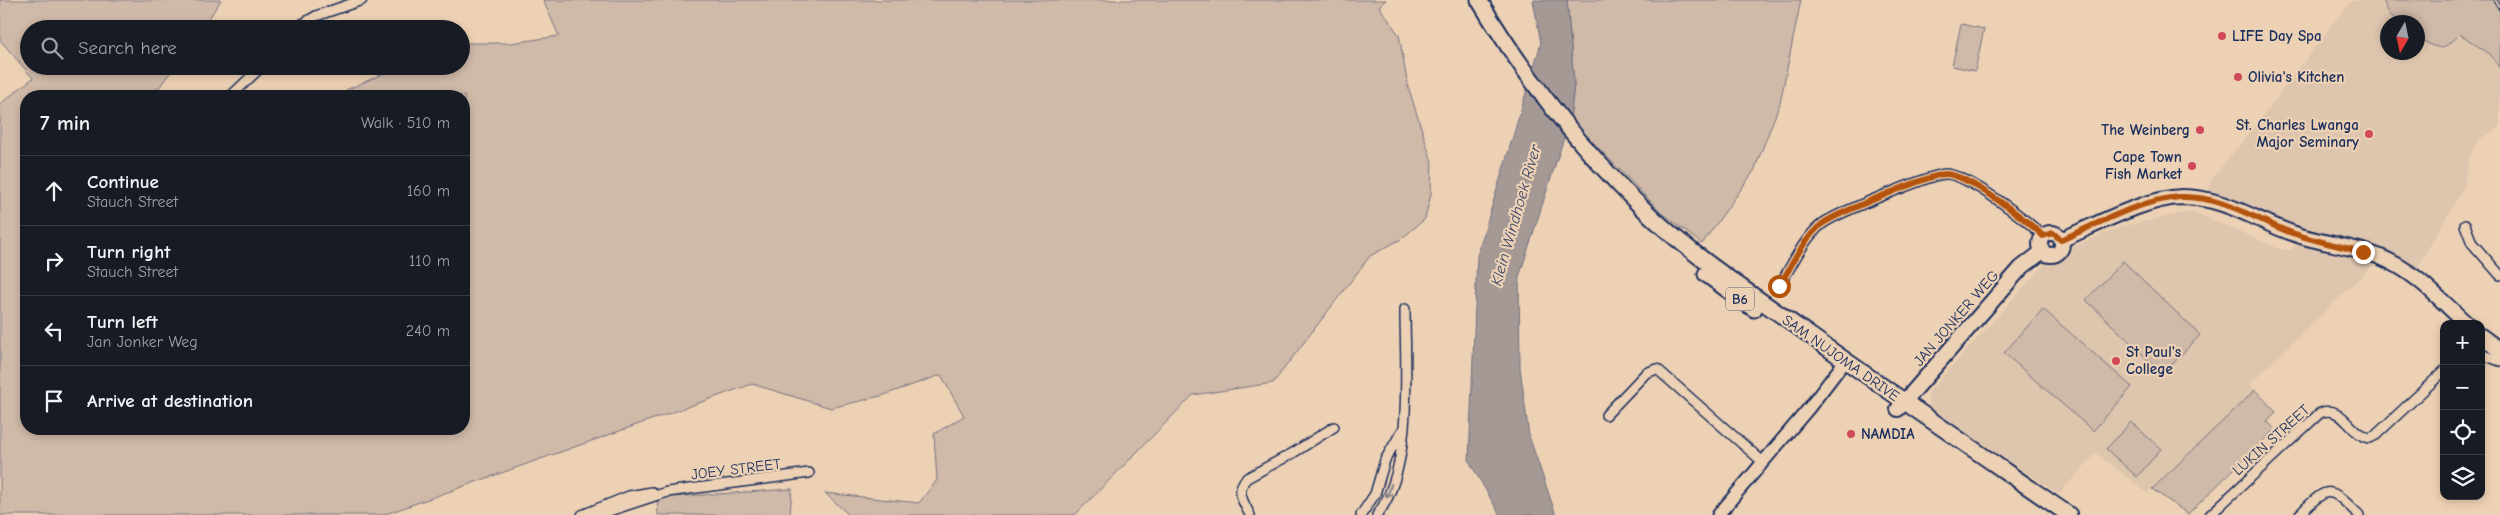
<!DOCTYPE html>
<meta charset="utf-8">
<style>
body{margin:0;font-family:"Comic Neue",sans-serif;background:#242831;color:#f1f3f6}
.controls{position:absolute;right:15px;bottom:15px;display:grid;overflow:hidden;border-radius:10px;box-shadow:0 2px 8px #0003}
.controls button{width:45px;height:45px;display:grid;place-items:center;padding:0;border:0;border-bottom:1px solid #363941;background:#171b24;color:#f1f3f6;font:25px sans-serif}
.compass{position:absolute;left:2380px;top:15px;width:45px;height:45px;border-radius:50%;background:#171b24;box-shadow:0 2px 8px #0003;rotate:189deg}
.stop{position:absolute;width:15px;height:15px;margin:-11px;border:4px solid #b45309;border-radius:50%;background:#fff}
.stop.end{background:#b45309;border-color:#fff;box-shadow:0 1px 5px #0008}
.list{margin:0;padding:0;list-style:none}
h2{display:flex;justify-content:space-between;align-items:center;height:65px;margin:0;padding:0 20px;font-size:21px}
h2 small{font-size:16px;font-weight:400;color:#9ea1a6}
.list li{display:grid;grid-template-columns:32px 1fr auto;gap:15px;align-items:center;box-sizing:border-box;height:70px;padding:0 20px;border-top:1px solid #363941}
.list b{display:block;font-size:19px;white-space:nowrap}
.list p{margin:0;font-size:16px;white-space:nowrap;color:#9ea1a6}
.list em{font-size:16px;font-style:normal;color:#9ea1a6}
.icon{flex:none;width:28px;height:28px;fill:none;stroke:currentColor;stroke-width:2;stroke-linecap:round;stroke-linejoin:round}
.map{position:relative;flex:none;width:2500px;height:515px;overflow:hidden}
.search{position:absolute;background:#171b24;box-shadow:0 2px 8px #0003;left:20px;top:20px;width:450px;height:55px;display:flex;align-items:center;gap:12px;box-sizing:border-box;padding:0 18px;border-radius:28px;color:#9ea1a6;font-size:19px}
.panel{position:absolute;background:#171b24;box-shadow:0 2px 8px #0003;left:20px;top:90px;width:450px;height:345px;border-radius:20px}
.map>svg:first-child{display:block}
</style>
<div class="map">
<svg width="2500" height="515" viewBox="0 0 2500 515">
<rect width="100%" height="100%" fill="#edd1b4"/>
<filter id="ink" filterUnits="userSpaceOnUse"><feTurbulence type="fractalNoise" baseFrequency=".02" numOctaves="2"/><feDisplacementMap in="SourceGraphic" scale="10" xChannelSelector="R" yChannelSelector="G"/><feConvolveMatrix kernelMatrix="1 2 1 2 8 2 1 2 1" color-interpolation-filters="sRGB"/></filter>
<g filter="url(#ink)">
<path fill="#ddc5ae" d="M2364 0H2383L2389 14 2399 22H2388V52H2418V37L2432 45 2460 34 2491 55 2500 69V127L2478 140 2469 157 2464 187 2413 275 2380 258 2250 384 2255 390 2147 493 2096 453 2059 494 1930 408 1928 393 2044 265 2073 247 2120 227 2192 211 2279 249 2291 250 2304 238 2208 200 2211 180 2263 116 2334 22 2352 1Z"/>
<path fill="#cfb9a8" stroke="#757483" d="M0 0H221L202 29H29V66H175L158 89 119 96H26V429H464V96H349L346 90 401 66H461V43H511L559 36 543 0H1386L1379 6 1399 35 1408 86 1432 162 1431 194 1425 219 1401 239 1370 256 1273 383 1193 395 1075 515H849L825 493 919 503 937 480 934 434 964 416 941 375 881 396 831 408 752 384 383 515H0V104L33 78 0 40Z
M1567 0H1801L1780 103 1754 171 1702 244 1661 212 1570 119 1574 85Z
M2383 0H2500V69L2491 55 2460 34C2443 51 2438 51 2418 37V22C2396 22 2391 21 2383 0Z
M1961 24 1984 29 1975 71 1952 66Z
M2123 261 2200 335 2163 374 2086 300Z
M2043 309 2132 387 2093 431 2004 353Z
M2255 390 2276 412 2267 421 2275 429 2188 514 2152 489Z
M2131 422 2161 449 2137 477 2106 449Z
M792 489 790 515H658L657 498Z"/>
<path fill="#a59996" stroke="#6e6f80" d="M1533 0H1567L1574 85 1570 119 1519 277 1520 367 1529 436 1556 515H1500L1469 461 1477 256 1541 43Z"/>
<g fill="none" stroke-linecap="round" stroke-linejoin="round">
<g stroke="#1b2f5e" stroke-width="12">
<path id="minor" d="M294 29 316 16 362 0
M231 96 262 66
M2465 225 2472 243 2500 275
M1779 286C1792 266 1803 239 1822 224 1835 214 1930 175 1945 174 1966 173 2028 221 2043 236
M2481 354 2500 361
M1606 415 1646 373 1657 369 1763 462
M582 515 629 496 652 492
M597 515 667 492 809 473
M1250 515C1243 502 1235 490 1247 478L1293 453 1334 427
M1361 515 1375 494 1385 460 1402 431
M1377 515C1414 468 1405 367 1405 309
M2210 515 2320 413C2344 404 2348 434 2370 438L2376 435 2444 371
M2299 515C2329 485 2328 485 2359 515"/>
</g>
<g stroke="#1b2f5e" stroke-width="15">
<path id="tertiary" d="M1718 515 1809 408 1845 361"/>
</g>
<g stroke="#1b2f5e" stroke-width="18">
<path id="secondary" d="M2040 244a11 11 0 1 1 22 0a11 11 0 1 1-22 0Z
M2061 240C2096 225 2145 198 2182 197 2227 197 2262 225 2304 237 2332 245 2364 248 2391 262 2421 277 2442 302 2467 324
M2481 336 2500 350
M1898 409 2021 268 2043 251"/>
</g>
<g stroke="#1b2f5e" stroke-width="19">
<path id="trunk" d="M1479 0C1527 80 1583 153 1652 217 1697 259 1750 293 1801 329 1889 392 1979 453 2069 515
M1706 274 1754 309"/>
</g>
<use href="#minor" stroke="#edd1b4" stroke-width="9"/>
<use href="#tertiary" stroke="#edd1b4" stroke-width="11"/>
<use href="#secondary" stroke="#edd1b4" stroke-width="14"/>
<use href="#trunk" stroke="#edd1b4" stroke-width="15"/>
<g stroke="#1b2f5e" stroke-width="4.5">
<path id="rail" d="M2495 0 2500 8"/>
</g>
<use href="#rail" stroke="#edd1b4" stroke-width="2.5" stroke-dasharray="8" stroke-linecap="butt"/>
</g>
<defs><path id="oneway-shaft" d="M-6 0H5M1.5-3L5.5 0L1.5 3" fill="none" stroke-width="1.6" stroke-linecap="round" stroke-linejoin="round" transform="scale(1.25)"/></defs>
<use stroke="#848089" href="#oneway-shaft" transform="translate(1389 491) rotate(108)"/>
</g>
<g fill="none" stroke-linecap="round" stroke-linejoin="round" filter="url(#ink)">
<path stroke="#b45309" stroke-width="6" d="M1779 286C1792 266 1803 239 1822 224 1835 214 1930 175 1945 174 1966 173 2028 221 2043 236L2053 233 2061 240C2098 224 2139 200 2180 197 2221 195 2256 220 2292 233 2315 241 2339 246 2363 252"/>
</g>
<g fill="#d1495b" stroke="#edd1b4" stroke-width="2">
<circle cx="2222" cy="36" r="5"/>
<circle cx="2238" cy="77" r="5"/>
<circle cx="2200" cy="130" r="5"/>
<circle cx="2369" cy="134" r="5"/>
<circle cx="2192" cy="166" r="5"/>
<circle cx="2116" cy="361" r="5"/>
<circle cx="1851" cy="434" r="5"/>
</g>
<g text-anchor="middle" stroke-width="4.5" stroke-linejoin="round" paint-order="stroke">
<rect fill="#edd1b4" stroke="#5a6078" stroke-width="1" x="1726" y="287.5" width="28" height="23" rx="4"/>
<g font-size="14" font-weight="bold" fill="#1b2f5e">
<text x="1740" y="304">B6</text>
</g>
<g font-size="15" font-weight="bold" fill="#1b2f5e" stroke="#edd1b4" text-anchor="start">
<text x="2232" y="41">LIFE Day Spa</text>
<text x="2248" y="82">Olivia's Kitchen</text>
<text x="2359" y="130" text-anchor="end">St. Charles Lwanga<tspan x="2359" dy="17">Major Seminary</tspan></text>
<text x="2190" y="135" text-anchor="end">The Weinberg</text>
<text x="2182" y="162" text-anchor="end">Cape Town<tspan x="2182" dy="17">Fish Market</tspan></text>
<text x="2126" y="357">St Paul's<tspan x="2126" dy="17">College</tspan></text>
<text x="1861" y="439">NAMDIA</text>
</g>
<g font-size="15" fill="#1b2f5e" stroke="#edd1b4">
<text transform="translate(1956 318) rotate(-49)" y="5">JAN JONKER WEG</text>
<text transform="translate(1841 358) rotate(35)" y="5">SAM NUJOMA DRIVE</text>
<text transform="translate(2271 440) rotate(-42)" y="5">LUKIN STREET</text>
<text transform="translate(736 469) rotate(-7)" y="5">JOEY STREET</text>
</g>
<g font-size="16" font-style="italic" fill="#374469" stroke="#edd1b4">
<text transform="translate(1515 215) rotate(-74)" y="6">Klein Windhoek River</text>
</g>
</g>
</svg>
<div class="controls">
<button>+</button>
<button>−</button>
<button><svg class="icon" aria-label="locate" viewBox="0 0 24 24"><circle cx="12" cy="12" r="6"/><path d="M12 2v4M12 18v4M2 12h4M18 12h4"/></svg></button>
<button><svg class="icon" aria-label="layers" viewBox="0 0 24 24"><path d="M12 4l9 5-9 5-9-5zM3 14l9 5 9-5"/></svg></button>
</div>
<svg class="compass" viewBox="-18 -18 36 36"><path d="M0-13l5 13h-10z" fill="#e53935"/><path d="M0 13l5-13h-10z" fill="#9ea1a6"/></svg>
<div class="stop" style="left:1779px;top:286px"></div>
<div class="stop end" style="left:2363px;top:252px"></div>
<div class="search"><svg class="icon" aria-label="search" viewBox="0 0 24 24"><circle cx="10" cy="10" r="6"/><path d="M15 15l6 6"/></svg>Search here</div>
<section class="panel">
<h2>7 min<small>Walk · 510 m</small></h2>
<ul class="list">
<li><svg class="icon" aria-label="ahead" viewBox="0 0 24 24"><path d="M12 20V5M6 11l6-6 6 6"/></svg><div><b>Continue</b><p>Stauch Street</p></div><em>160 m</em></li>
<li><svg class="icon" aria-label="right" viewBox="0 0 24 24"><path d="M7 20v-9h11M14 6l5 5-5 5"/></svg><div><b>Turn right</b><p>Stauch Street</p></div><em>110 m</em></li>
<li><svg class="icon" aria-label="left" viewBox="0 0 24 24"><path d="M17 20v-9H6M10 6l-5 5 5 5"/></svg><div><b>Turn left</b><p>Jan Jonker Weg</p></div><em>240 m</em></li>
<li><svg class="icon" aria-label="arrive" viewBox="0 0 24 24"><path d="M6 21V4h12l-3 4 3 4H6"/></svg><div><b>Arrive at destination</b></div></li>
</ul>
</section>
</div>
